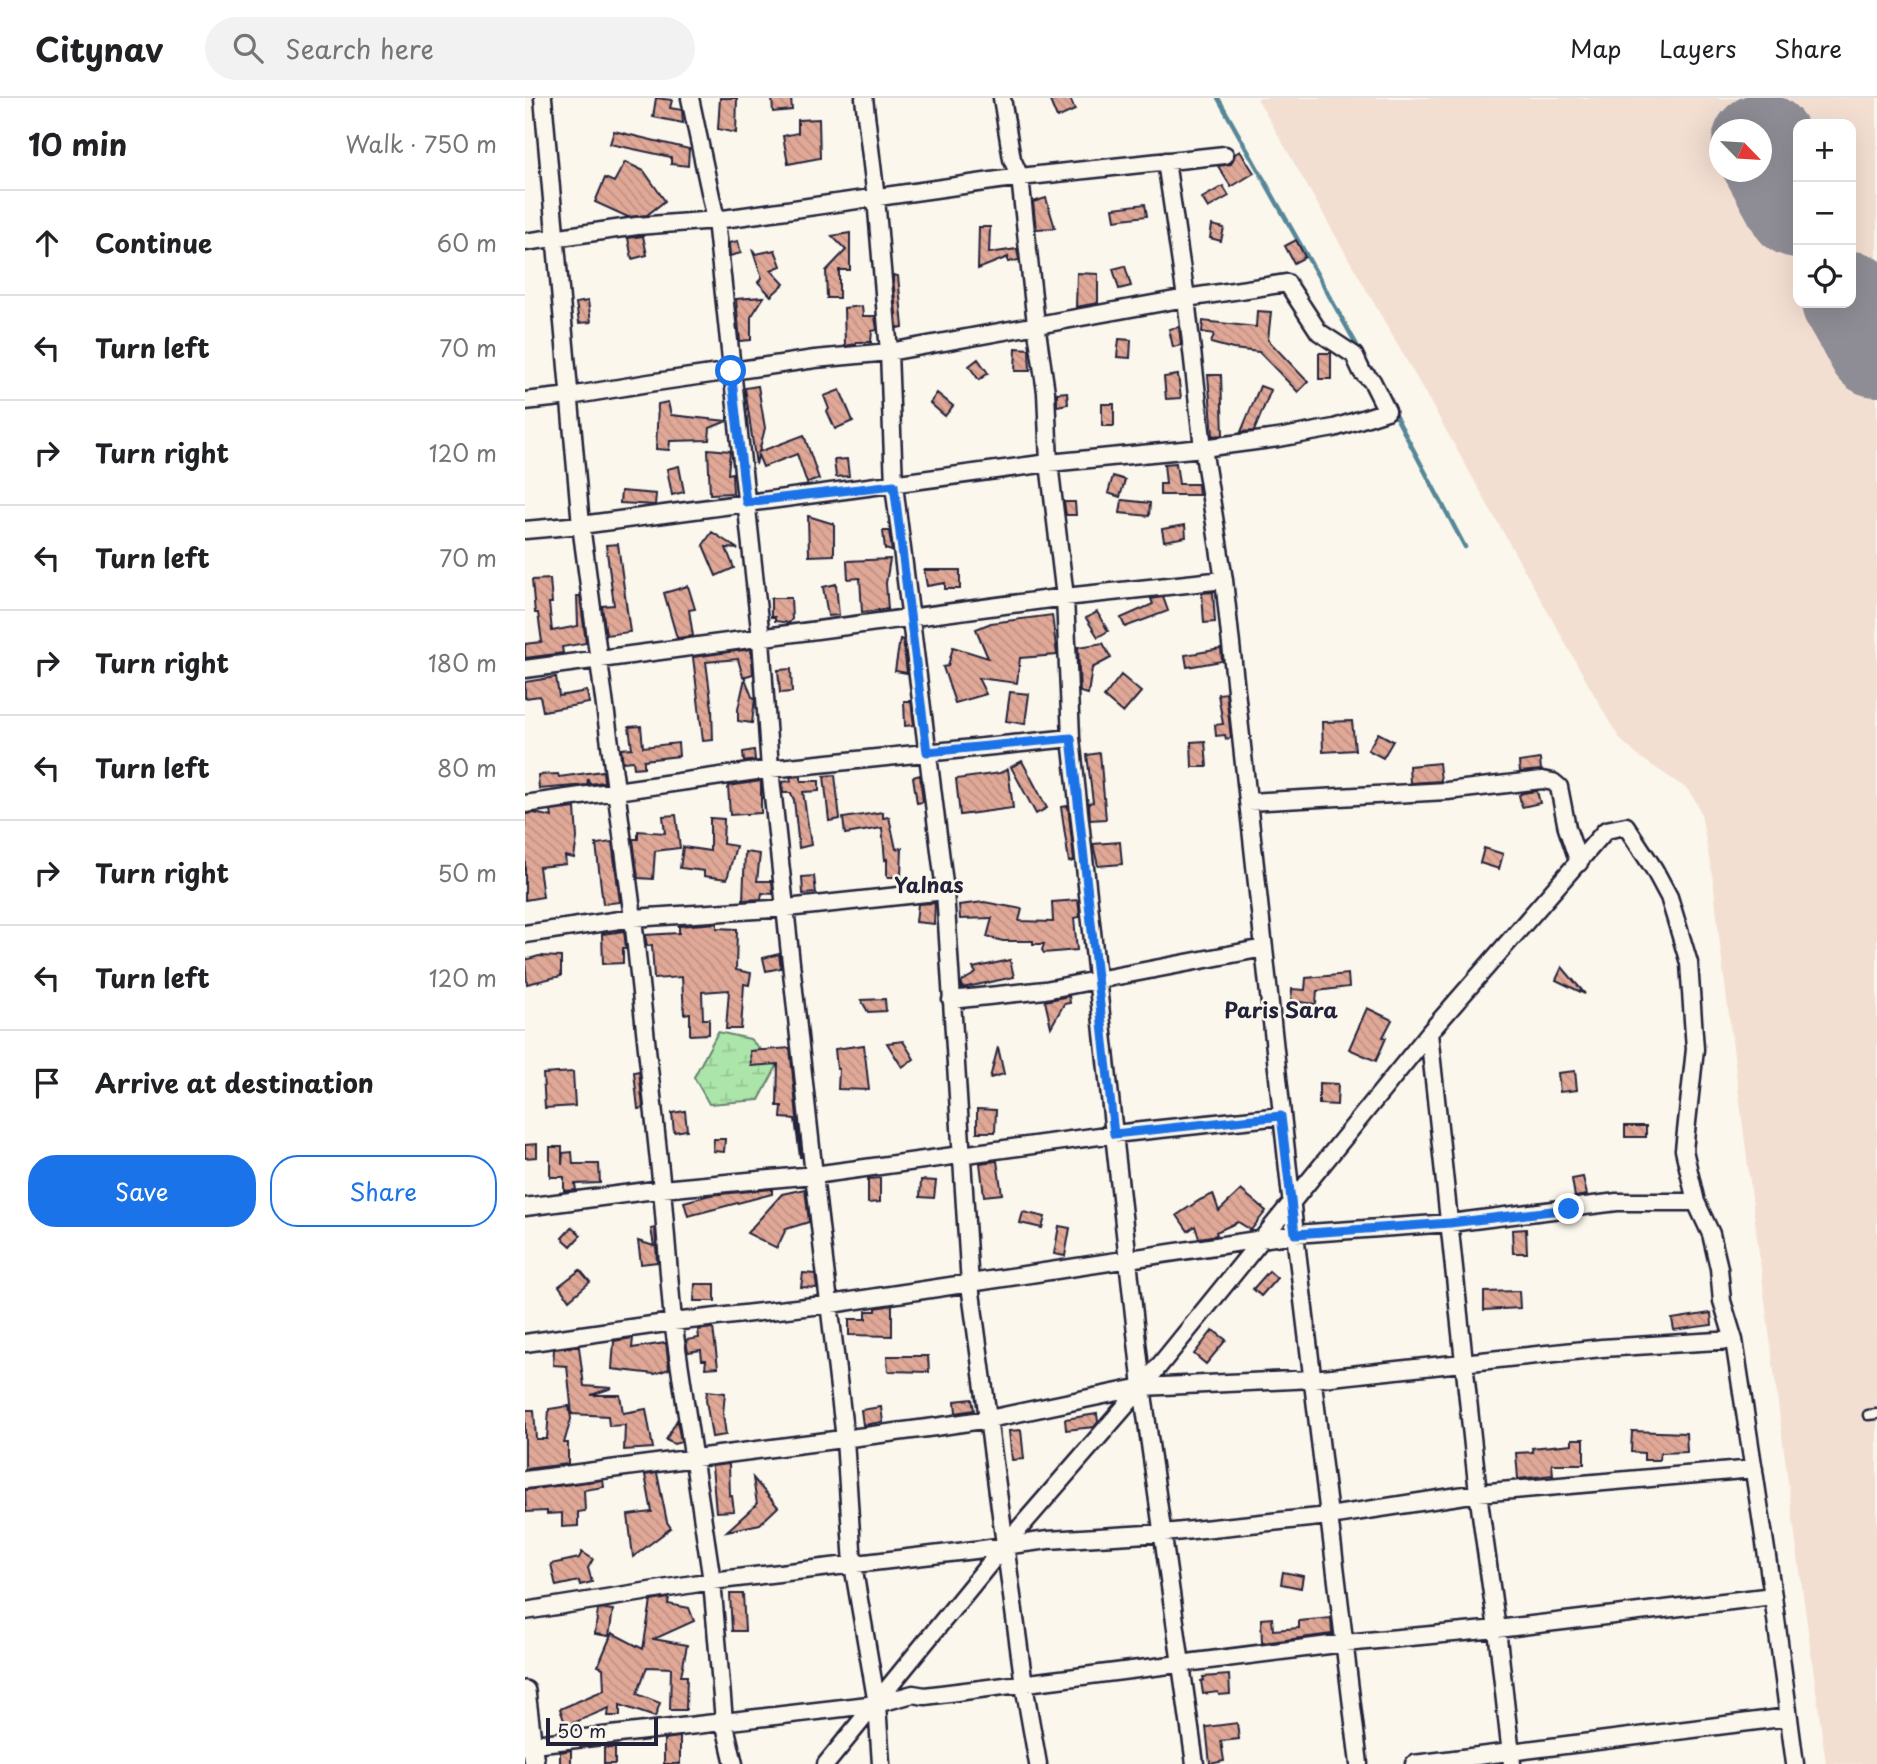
<!DOCTYPE html>
<meta charset="utf-8">
<style>
body{margin:0;font-family:"Playpen Sans",sans-serif;background:#f2f2f2;color:#202124}
.controls{position:absolute;right:21px;top:21px;display:grid;overflow:hidden;border-radius:14px;box-shadow:0 7px 28px #0002}
.controls button{width:63px;height:63px;display:grid;place-items:center;padding:0;border:0;border-bottom:2px solid #e0e0e0;background:#fff;color:#202124;font:35px sans-serif}
.compass{position:absolute;left:1184px;top:21px;width:63px;height:63px;border-radius:50%;background:#fff;box-shadow:0 7px 28px #0002;rotate:115deg}
.scale{position:absolute;left:21px;bottom:18px;width:112px;box-sizing:border-box;padding-left:7px;border:4px solid #22223b;border-top:0;font-size:19px;line-height:24px;white-space:nowrap;color:#22223b;-webkit-text-stroke:5px #fbf7ec;paint-order:stroke}
.stop{position:absolute;width:21px;height:21px;margin:-16px;border:5px solid #1a73e8;border-radius:50%;background:#fff}
.stop.end{background:#1a73e8;border-color:#fff;box-shadow:0 2px 7px #0008}
.list{margin:0;padding:0;list-style:none}
h2{display:flex;justify-content:space-between;align-items:center;height:91px;margin:0;padding:0 28px;font-size:30px}
h2 small{font-size:23px;font-weight:400;color:#757577}
.list li{display:grid;grid-template-columns:46px 1fr auto;gap:21px;align-items:center;box-sizing:border-box;height:105px;padding:0 28px;border-top:2px solid #e0e0e0}
.list b{display:block;font-size:26px;white-space:nowrap}
.list em{font-size:23px;font-style:normal;color:#757577}
.actions{display:flex;gap:14px;padding:21px 28px}
.actions a{flex:1;padding:16px 0;border:2px solid #1a73e8;border-radius:28px;text-align:center;font-size:24px;color:#1a73e8}
.actions .main{background:#1a73e8;color:#fff}
.icon{flex:none;width:38px;height:38px;fill:none;stroke:currentColor;stroke-width:2;stroke-linecap:round;stroke-linejoin:round}
.map{position:relative;flex:none;width:1352px;height:1666px;overflow:hidden}
header{display:flex;align-items:center;gap:42px;box-sizing:border-box;height:98px;padding:0 35px;background:#fff;border-bottom:2px solid #e0e0e0}
header strong{font-size:33px}
nav{display:flex;gap:38px;margin-inline-start:auto;font-size:24px}
.search{width:490px;height:63px;background:#f2f2f2;display:flex;align-items:center;gap:18px;box-sizing:border-box;padding:0 24px;border-radius:38px;color:#757577;font-size:26px}
main{display:flex}
aside{flex:1;background:#fff}
.map>svg:first-child{display:block}
</style>
<header>
<strong>Citynav</strong>
<div class="search"><svg class="icon" aria-label="search" viewBox="0 0 24 24"><circle cx="10" cy="10" r="6"/><path d="M15 15l6 6"/></svg>Search here</div>
<nav><a>Map</a><a>Layers</a><a>Share</a></nav>
</header>
<main>
<aside>
<h2>10 min<small>Walk · 750 m</small></h2>
<ul class="list">
<li><svg class="icon" aria-label="ahead" viewBox="0 0 24 24"><path d="M12 20V5M6 11l6-6 6 6"/></svg><div><b>Continue</b></div><em>60 m</em></li>
<li><svg class="icon" aria-label="left" viewBox="0 0 24 24"><path d="M17 20v-9H6M10 6l-5 5 5 5"/></svg><div><b>Turn left</b></div><em>70 m</em></li>
<li><svg class="icon" aria-label="right" viewBox="0 0 24 24"><path d="M7 20v-9h11M14 6l5 5-5 5"/></svg><div><b>Turn right</b></div><em>120 m</em></li>
<li><svg class="icon" aria-label="left" viewBox="0 0 24 24"><path d="M17 20v-9H6M10 6l-5 5 5 5"/></svg><div><b>Turn left</b></div><em>70 m</em></li>
<li><svg class="icon" aria-label="right" viewBox="0 0 24 24"><path d="M7 20v-9h11M14 6l5 5-5 5"/></svg><div><b>Turn right</b></div><em>180 m</em></li>
<li><svg class="icon" aria-label="left" viewBox="0 0 24 24"><path d="M17 20v-9H6M10 6l-5 5 5 5"/></svg><div><b>Turn left</b></div><em>80 m</em></li>
<li><svg class="icon" aria-label="right" viewBox="0 0 24 24"><path d="M7 20v-9h11M14 6l5 5-5 5"/></svg><div><b>Turn right</b></div><em>50 m</em></li>
<li><svg class="icon" aria-label="left" viewBox="0 0 24 24"><path d="M17 20v-9H6M10 6l-5 5 5 5"/></svg><div><b>Turn left</b></div><em>120 m</em></li>
<li><svg class="icon" aria-label="arrive" viewBox="0 0 24 24"><path d="M6 21V4h12l-3 4 3 4H6"/></svg><div><b>Arrive at destination</b></div></li>
</ul>
<div class="actions"><a class="main">Save</a><a>Share</a></div>
</aside>
<div class="map">
<svg width="1352" height="1666" viewBox="0 0 1352 1666">
<defs>
<pattern id="wetland-marsh" width="20" height="14" patternUnits="userSpaceOnUse" patternTransform="scale(1.75)"><rect width="20" height="14" fill="#ace5aa"/><path d="M1 5h8M5 5V1M11 12h8M15 12V8" fill="none" stroke="#94c493"/></pattern>
<pattern id="building-back-hatch" width="6" height="6" patternUnits="userSpaceOnUse" patternTransform="scale(1.75)"><rect width="6" height="6" fill="#e0a897"/><path d="M-1 5l2 2M0 0l6 6M5-1l2 2" fill="none" stroke="#c09083"/></pattern>
</defs>
<rect width="100%" height="100%" fill="#fbf7ec"/>
<filter id="ink" filterUnits="userSpaceOnUse"><feTurbulence type="fractalNoise" baseFrequency=".0143" numOctaves="2"/><feDisplacementMap in="SourceGraphic" scale="14" xChannelSelector="R" yChannelSelector="G"/><feConvolveMatrix kernelMatrix="1 2 1 2 8 2 1 2 1" color-interpolation-filters="sRGB"/></filter>
<g filter="url(#ink)">
<path fill="#f3dfd2" fill-rule="evenodd" d="M732 0H1352V1666H1301L1266 1408 1195 847 1188 781 1176 716 1172 705 1162 691 1113 658 1096 642 1085 625 899 293ZM1273 26H1326V205H1273ZM1195 32H1237V74H1195Z"/>
<path fill="url(#wetland-marsh)" stroke="#678472" stroke-width="2" d="M193 934 225 941 252 968 234 1002 184 1006 169 979Z"/>
<g fill="none" stroke-linecap="round" stroke-linejoin="round">
<path stroke="#578798" stroke-width="4.5" d="M693 0 847 274
M871 319 940 449"/>
<path stroke="#8e8c94" stroke-width="100" d="M1237 45 1273 110
M1326 203 1352 249"/>
</g>
<path fill="url(#building-back-hatch)" stroke="#22223b" stroke-width="2" d="M131 0 147 2 145 10 157 12 158 25 128 19Z
M195 0H212L211 35 193 31Z
M247 0H266L267 12 248 14Z
M533 0H545L550 12 532 20 525 3Z
M294 21 295 60 263 66 258 38 273 35V22Z
M89 33 164 51 163 68 146 66V59L85 46Z
M715 53 729 75 706 89 693 68 706 66 710 56Z
M100 64 119 73 140 103 122 117 103 119 70 104 80 80 89 84Z
M698 88 704 98 683 110 677 100Z
M521 100 530 130 511 131 508 104Z
M620 106 622 118 590 122 588 110Z
M687 127 699 130 696 143 685 140Z
M454 129H465L464 155 492 151 494 162 483 164V159L453 171Z
M325 135V172H314V200H302L301 173 321 152 307 138Z
M118 138 122 157 107 161 103 140Z
M771 142 780 159 769 165 760 148Z
M213 143 216 155 205 158 204 145Z
M227 151 231 156 250 152 256 168 246 172 259 186 246 198 233 184 237 180Z
M600 168 606 188 594 191 588 171Z
M552 175 573 176V205L551 209Z
M368 177 373 178 378 229 372 230Z
M239 199 226 219V242L215 243 211 201Z
M63 203 66 224 54 225 51 205Z
M337 208 338 218H350L352 232 347 233 346 244H331V246L320 248 319 210Z
M732 213 746 214 743 242 783 284 773 294 734 254 708 251 686 245 689 236 677 234 678 223 731 229Z
M654 229 656 247 648 249 644 231Z
M594 241 606 242 605 260 592 259Z
M491 250 504 251 505 273H490Z
M794 255H806V281H794Z
M453 261 463 275 454 282 444 268Z
M653 277 656 300 641 301 639 279Z
M683 277H696L698 337 688 338Z
M233 288 240 330 234 354 279 337 294 381 282 385 272 356 238 369 233 357 231 367 220 290Z
M735 288 746 292 729 333 716 334Z
M315 292 328 323 310 331 302 313 304 311 299 298Z
M542 294 543 306 532 308V295Z
M412 295 428 308 420 318 405 305Z
M143 304 146 317 202 323 185 330 184 342 145 343 144 352 131 351 133 306Z
M577 306H589V328H577Z
M183 351 205 353 203 376 207 375 208 395 185 396Z
M322 361 324 378 311 379 309 362Z
M651 365 654 386H673L674 397H635V386H641L639 366Z
M154 368 159 394 147 397 142 371Z
M588 378 600 382 595 399 583 395Z
M96 393 131 396 130 407 95 405Z
M597 402 625 405 624 418 595 415Z
M539 404H550L551 417H541Z
M283 418 309 426V457L284 458Z
M660 427 661 439 639 443 637 431Z
M358 433H364L367 453 360 451Z
M187 434 213 451 201 450 209 470 191 478 178 447Z
M93 446 105 534 81 537 77 508 89 507 81 447Z
M365 461 361 485 363 511 337 514 335 480 323 481 322 463Z
M399 472H435V491H420V485L402 488Z
M25 481 27 505H24L27 533 53 528 52 498H55L61 545 37 549 38 555 0 560V546L17 544 13 515H10L7 482Z
M311 486 314 517 303 518 298 489Z
M163 488 170 511 164 512 168 538 152 540 139 495Z
M688 494 690 524 679 525 677 495Z
M638 499 643 513 600 529 596 520 628 506 626 501Z
M246 500H266L267 521 264 525 250 523V519H246Z
M572 514 583 533 573 539 561 520Z
M527 517 532 557 495 560 492 585 453 580 461 596 430 605 418 569 423 568 428 549 463 560 451 531 466 525Z
M375 541 378 542 382 575 370 573Z
M578 545 586 560 567 570 563 596 555 594 553 549Z
M226 551 228 576 218 579 213 561 181 564 187 610 188 642 178 643 168 559Z
M696 551 697 563 662 569 660 557Z
M266 571 267 594 255 595 253 572Z
M596 577 616 594 598 615 579 599Z
M31 579 34 598 62 593 64 605 18 613 15 598 0 600V584Z
M220 580 227 599 230 600 227 625 213 623V611Z
M485 594 504 596 500 626 481 623Z
M701 595 706 640 701 641 700 637 691 638 690 627 698 626 693 596Z
M379 603H386L389 627 380 628Z
M827 623 830 652 798 654 797 624Z
M116 628 118 649 153 645 154 658 119 662V669L109 670 108 663 98 664 96 651 107 650 104 629Z
M853 635 868 643 858 660 843 652Z
M680 643 682 669H667L666 644Z
M229 652 230 662 219 664 218 654Z
M575 655 581 721 565 722 564 705 568 704 562 657Z
M1015 661 1016 672 995 674 994 664Z
M497 663 522 710 511 716 486 669Z
M914 665 916 683 885 685 884 668Z
M483 671 488 710 435 717 431 681 475 675Z
M78 673 79 684 64 686 63 681 62 687 14 691 13 677 33 676 34 679Z
M310 677 315 721 304 723 299 678Z
M395 677 398 704 392 705 388 679Z
M276 678V683H294V693L278 694 286 747 274 750 269 702 266 695H258L257 684 266 683 265 679Z
M236 683V715L205 717 203 688Z
M1012 693 1015 705 997 709 994 697 998 695Z
M543 708 549 763 544 764 536 709Z
M50 710 52 740 49 760 40 758 41 766 14 769 18 799 0 802V716L9 715 27 719 26 713Z
M358 714V720L364 719 371 751 377 750 376 779H362V761L360 762 357 730 320 736 318 720Z
M151 717 155 750 130 753 128 781 113 780 108 741H113V733L140 735 138 718Z
M185 720 199 721 198 746 211 748 202 781 179 778V773L155 770 158 749 185 753Z
M87 744 95 804 78 806 71 746Z
M595 744 597 766 573 768 568 746Z
M959 750 978 756 974 771 955 765Z
M220 754 235 756 232 783H247L248 796 237 795 236 801 218 802Z
M289 778 291 795 278 796 277 779Z
M553 802 555 819 549 820 552 852 519 855 517 852 519 846H508V843H478L462 839 467 820 435 821 434 807 459 804 497 811 494 823 528 824 527 804Z
M410 805 409 826 391 824 393 806Z
M192 825V830L212 831 211 872 226 875 224 887 219 886 216 931H201L204 892 177 894 178 921H184V936L165 937V915L159 916 157 879 129 881 127 847 122 848 120 837 154 835V828Z
M99 833 101 850H98V865L78 866 77 836Z
M254 856 256 870 241 873 238 860Z
M14 858 36 859V878L2 886 0 862Z
M485 862 489 879 437 890 436 884 451 875 448 870Z
M1037 869 1060 896 1031 882Z
M823 876 824 889 792 893 791 906 766 903 767 891 780 892 781 880Z
M544 898 545 905 539 906 526 929 520 903Z
M360 901 361 913 343 914 336 902Z
M842 910 867 922 858 939 861 940 851 963 824 951Z
M378 943 389 961 377 969 362 945Z
M339 947 344 992 313 991 314 971H312L310 951Z
M473 949 479 976 465 980Z
M265 950 276 1059H275L270 1021 256 1020 257 1008H252L253 966 226 968 225 953Z
M114 973 118 1010 113 1011 109 974Z
M1050 973 1052 992 1035 994 1033 975Z
M48 974 50 1008 20 1010 18 976Z
M794 985 813 986 812 1007 794 1006Z
M452 1011 471 1012 470 1034H452Z
M160 1013 162 1032 149 1034 147 1015Z
M1100 1028H1121V1039H1100Z
M189 1041H200L199 1054 188 1053Z
M12 1046V1059L0 1060V1047Z
M25 1049H37V1067L38 1055 47 1054 48 1066H74L75 1085 50 1086 51 1092 39 1093V1079H25Z
M472 1063 477 1096 459 1098 455 1065Z
M1058 1079 1062 1097 1050 1099 1047 1081Z
M355 1080V1104L343 1105V1081Z
M396 1082 411 1083 409 1100 395 1099Z
M247 1091V1096L163 1118 159 1104 185 1097Z
M280 1091 284 1124 261 1131 252 1150 222 1135 257 1096Z
M716 1092 741 1113 726 1132 713 1124 691 1134 692 1137 674 1140 670 1128 663 1133 652 1117 675 1102 688 1096 694 1113Z
M498 1114 520 1119 517 1130 495 1125Z
M534 1128 545 1130 540 1158 529 1156Z
M47 1129 56 1137 46 1148 37 1140Z
M130 1130 132 1164 116 1166 113 1143 129 1148 126 1131Z
M1001 1131 1002 1155H988L987 1132Z
M55 1172 65 1184 44 1202 34 1188Z
M744 1173 752 1180 736 1198 728 1191Z
M278 1175 290 1176 292 1190 276 1189Z
M170 1186H190V1203H169Z
M994 1193 995 1210 959 1212V1194Z
M367 1207V1238L324 1237V1221H341V1213H351V1210Z
M1186 1215 1187 1227 1149 1232 1147 1221Z
M188 1230 193 1269 180 1270 181 1262H177L176 1252 163 1254 161 1242 174 1240 173 1232Z
M688 1232 701 1242 681 1266 669 1256Z
M108 1240 107 1250 141 1245 144 1271 130 1276 87 1271 89 1243Z
M48 1249H54L59 1288 87 1290 66 1297H95L98 1315 121 1311 128 1350 99 1352 100 1327 84 1328 83 1318 47 1316 42 1268 28 1267 29 1251Z
M362 1258H403L404 1274 363 1273Z
M182 1293 200 1295 198 1316 201 1337 187 1339 181 1302Z
M447 1301 449 1312 431 1315 430 1303Z
M44 1308 46 1321 39 1345H43V1366L0 1371V1312H9L11 1341H22L24 1311Z
M356 1309 358 1324 338 1327 336 1312Z
M572 1316 573 1324 569 1329 541 1332 540 1321Z
M152 1322 156 1344 149 1346 141 1342Z
M496 1332 499 1361 487 1362 484 1333Z
M1107 1333 1161 1335 1162 1354 1135 1355 1134 1362H1119V1355L1106 1354Z
M1047 1341H1059V1366H1027L1028 1377 993 1381 991 1355 1008 1354 1007 1350 1047 1346Z
M204 1366 205 1398H207L209 1413 191 1414 187 1368Z
M132 1375 142 1424 146 1430 108 1459 103 1417 127 1414 120 1377Z
M228 1380 253 1409 235 1426 202 1433 232 1406Z
M78 1382 79 1389 59 1392 60 1413 53 1414V1428L37 1429V1415L22 1416V1413L1 1414 0 1392Z
M57 1454 68 1461 63 1470 67 1484 55 1487 54 1483 31 1488 26 1466 54 1460Z
M758 1474 778 1478 776 1490 756 1486Z
M205 1496H218L220 1533H207Z
M144 1500 143 1506 164 1510 169 1523 129 1541 162 1547 156 1578H162L161 1612H145L146 1570 122 1569 112 1596 135 1605 130 1619 95 1607V1618H83L84 1610 41 1628 35 1611 79 1592 78 1570 73 1568 87 1535 118 1551 126 1503Z
M81 1511 88 1512 84 1538 70 1536 73 1512Z
M747 1520 748 1532 774 1530V1523L806 1520 807 1536 737 1545 736 1521Z
M704 1577 705 1596 694 1597 693 1594 678 1596 676 1583 679 1582 678 1579Z
M712 1625 714 1641 696 1643 699 1663 685 1666 681 1629Z
M155 1639V1666H139V1641Z
M79 1650H90V1666H79Z
M46 1652V1666H35V1654Z"/>
<g fill="none" stroke-linecap="round" stroke-linejoin="round">
<g stroke="#22223b" stroke-width="13">
<path id="service" d="M1343 1317 1352 1316"/>
</g>
<g stroke="#22223b" stroke-width="21">
<path id="minor" d="M18 0 56 427 108 820 137 1091 148 1224 187 1483 199 1623 209 1666
M165 0 191 122 236 541 245 671 289 1077 320 1341 328 1467 352 1606 356 1666
M339 0 351 100 364 254 369 387 420 793 445 1187 499 1587 513 1666
M477 0 487 61 495 79 511 226 521 294 524 365 540 499 546 640 589 1036 617 1289 670 1666
M641 63 661 200 678 350 699 482 770 1136 834 1666
M0 144 112 128 191 122 495 79 700 57
M0 303 45 298 124 285 290 261 364 254 661 200 762 185 794 234 829 257 837 274 847 283 862 313 809 330 753 340 678 350 524 365 56 427 0 432
M0 571 540 499 699 482
M723 704 922 693 1017 682 1028 684 1034 689 1042 730 1054 765
M0 706 245 671 546 640
M0 836 108 820 262 810 420 793
M426 902 520 892 739 850
M904 935 953 1395 972 1531 987 1666
M0 1109 137 1091 289 1077 589 1036 756 1018
M0 1245 148 1224 306 1206 770 1136 925 1125 1092 1104H1171
M0 1382 410 1329 464 1321 617 1289 788 1281 1077 1250 1209 1242
M0 1513 187 1483 450 1452 523 1442 639 1435 804 1418 953 1395 1229 1371
M0 1647 352 1606 388 1596 400 1598 820 1545 972 1531 1248 1498
M301 1666 479 1448 617 1289 904 935 1081 732 1101 728 1129 771 1144 799 1164 865 1170 951 1159 1052 1171 1104 1186 1136 1194 1170 1197 1203 1209 1242 1248 1498 1270 1666
M889 1666 1264 1619"/>
</g>
<g stroke="#22223b" stroke-width="24">
<path id="tertiary" d="M0 1593 9 1666"/>
</g>
<use href="#service" stroke="#fbf7ec" stroke-width="8"/>
<use href="#minor" stroke="#fbf7ec" stroke-width="16"/>
<use href="#tertiary" stroke="#fbf7ec" stroke-width="19"/>
</g>
</g>
<g fill="none" stroke-linecap="round" stroke-linejoin="round" filter="url(#ink)">
<path stroke="#1a73e8" stroke-width="9" d="M206 273 221 404 369 387 402 654 546 640 589 1036 756 1018 770 1136 925 1125 1044 1111"/>
</g>
<g text-anchor="middle" stroke-width="5" stroke-linejoin="round" paint-order="stroke">
<g font-size="21" font-weight="bold" fill="#22223b" stroke="#fbf7ec">
<text x="404" y="795">Yalnas</text>
<text x="756" y="920">Paris Sara</text>
</g>
</g>
</svg>
<div class="controls">
<button>+</button>
<button>−</button>
<button><svg class="icon" aria-label="locate" viewBox="0 0 24 24"><circle cx="12" cy="12" r="6"/><path d="M12 2v4M12 18v4M2 12h4M18 12h4"/></svg></button>
</div>
<svg class="compass" viewBox="-18 -18 36 36"><path d="M0-13l5 13h-10z" fill="#e53935"/><path d="M0 13l5-13h-10z" fill="#757577"/></svg>
<div class="scale">50 m</div>
<div class="stop" style="left:206px;top:273px"></div>
<div class="stop end" style="left:1044px;top:1111px"></div>
</div>
</main>
